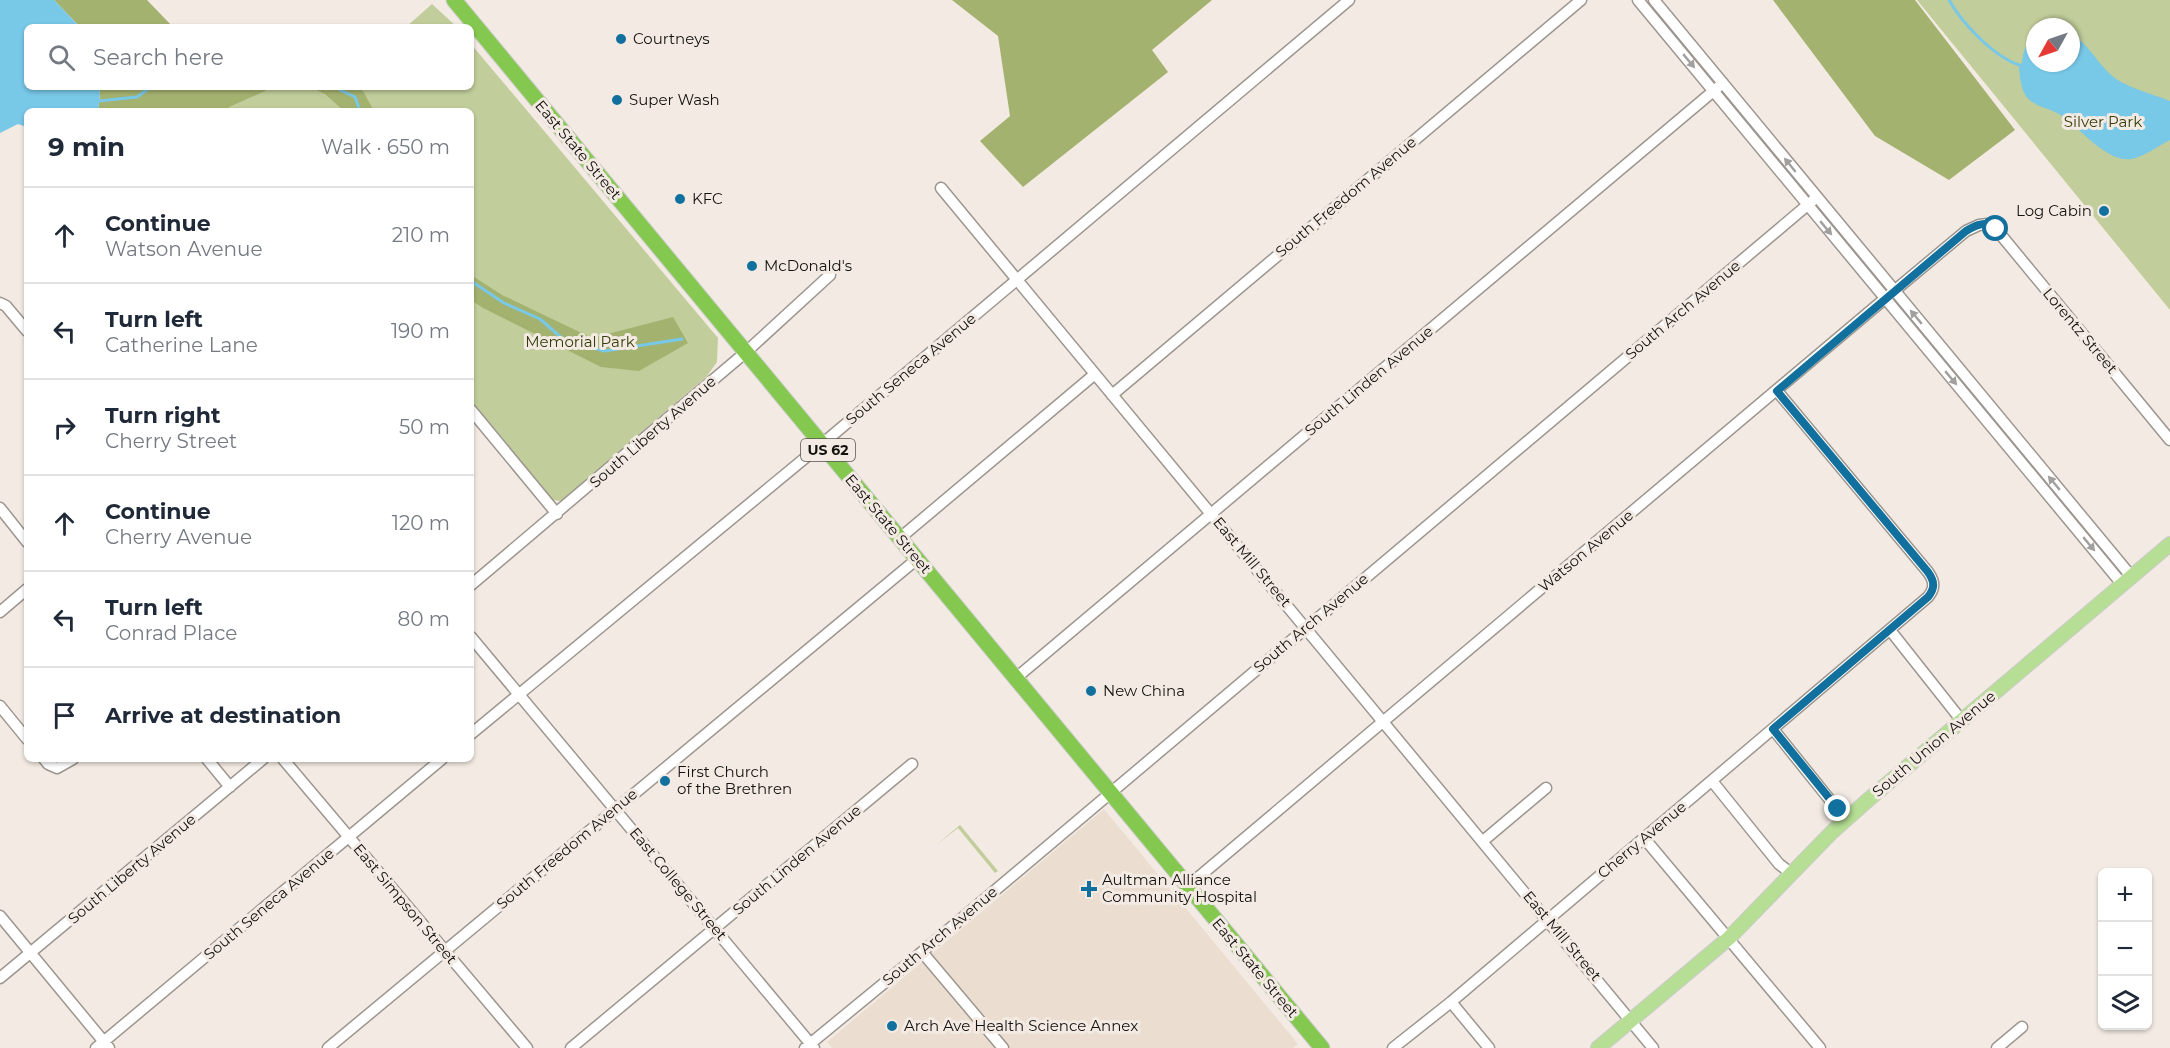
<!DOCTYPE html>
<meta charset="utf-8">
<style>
body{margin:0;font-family:Montserrat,sans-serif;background:#f6f6f7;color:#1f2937}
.controls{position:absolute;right:18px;bottom:18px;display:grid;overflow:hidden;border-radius:9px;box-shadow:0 2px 4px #0004}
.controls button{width:54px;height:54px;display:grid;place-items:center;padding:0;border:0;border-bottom:2px solid #e0e1e3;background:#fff;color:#1f2937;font:30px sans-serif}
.compass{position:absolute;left:2026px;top:18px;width:54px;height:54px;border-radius:50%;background:#fff;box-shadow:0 2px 4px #0004;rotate:230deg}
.stop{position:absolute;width:18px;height:18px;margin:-14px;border:4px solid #11709e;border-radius:50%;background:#fff}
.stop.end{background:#11709e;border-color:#fff;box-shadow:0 2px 6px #0008}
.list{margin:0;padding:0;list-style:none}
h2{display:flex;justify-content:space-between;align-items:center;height:78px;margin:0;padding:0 24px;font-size:26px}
h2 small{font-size:20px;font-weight:400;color:#747a83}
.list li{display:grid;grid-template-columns:39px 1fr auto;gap:18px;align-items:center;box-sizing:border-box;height:96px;padding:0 24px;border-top:2px solid #e0e1e3}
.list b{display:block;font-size:22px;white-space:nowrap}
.list p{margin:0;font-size:20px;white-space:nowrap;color:#747a83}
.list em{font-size:20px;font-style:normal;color:#747a83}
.icon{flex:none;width:33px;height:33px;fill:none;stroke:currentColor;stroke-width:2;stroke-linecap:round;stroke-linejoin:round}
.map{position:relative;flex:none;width:2170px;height:1048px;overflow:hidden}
.search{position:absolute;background:#fff;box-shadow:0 2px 4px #0004;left:24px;top:24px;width:450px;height:66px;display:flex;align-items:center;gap:15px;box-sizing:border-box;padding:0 21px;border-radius:9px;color:#747a83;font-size:22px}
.panel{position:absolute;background:#fff;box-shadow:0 2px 4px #0004;left:24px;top:108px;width:450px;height:654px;border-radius:9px}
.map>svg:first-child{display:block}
</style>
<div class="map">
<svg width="2170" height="1048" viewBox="0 0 2170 1048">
<rect width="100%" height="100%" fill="#f3ebe3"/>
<path fill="#ebded0" d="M1104 809 1298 1044 1293 1048H832L827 1042Z"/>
<path fill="#c1cd9a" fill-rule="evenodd" d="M1917 0H2170V310ZM2035 27H2071V63H2035Z
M432 4 457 27H406Z
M471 44 718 338 717 362 707 376 561 501 553 500 471 401V111H203L232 87H471Z
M960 825 998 871 995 873 958 828 935 846Z"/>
<path fill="#a4b270" d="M54 0H147L173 27H80Z
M952 0H1212L1152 50 1168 72 1023 187 980 141 1010 116 998 36Z
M1773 0H1915L2015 130 1949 180 1875 136Z
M99 87H269L265 91 229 107 228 111H98L100 94Z
M310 87H356L363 91 374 111H344L325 94Z
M471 275 502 295 592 338 673 317 688 343 639 371 601 367 483 308 471 300Z"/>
<path fill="#78c8e8" d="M0 0H54L78 25 80 27H27V87H99L100 94 98 111H27V127L18 124 0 133Z
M2071 33C2090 46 2095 60 2110 74 2123 87 2153 94 2170 101V140C2160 145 2143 157 2132 159 2107 163 2081 129 2062 116 2051 108 2035 108 2026 96 2021 89 2019 74 2019 65L2022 63C2023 51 2026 43 2035 35V63H2071Z"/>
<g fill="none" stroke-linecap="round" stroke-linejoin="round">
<path stroke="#78c8e8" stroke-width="3" d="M1949 0C1962 23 1993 56 2019 65
M334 87 355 97 360 111
M97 100 99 101 137 97 151 87
M471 281 504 303 540 319 564 340 575 346 589 347 605 351 682 339"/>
<g stroke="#9d968f" stroke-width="13">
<path id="minor" d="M1638 0 2122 584
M1654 0 2131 576
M941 188 1653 1048
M0 303 6 306 27 331
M1112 395 1581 0
M471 410 557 514
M0 508 27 542
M900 538 1095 374
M471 585 746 352 830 275
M0 612 27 589
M1890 630 1962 721
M471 637 814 1048
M1016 678 1723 83
M0 706 27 739
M1773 729 1846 820
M471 734 822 444 1349 0
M44 759 48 764 57 768 73 759
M207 759 230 787
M283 759 527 1048
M1712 781 1779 864 1792 874
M1644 838 1820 1048
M1483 841 1546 788
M1188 886 1894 291 1966 231 1979 225 1988 224 1996 229 2170 440
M0 916 109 1048
M922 952 1003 1048
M0 978 263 759
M1451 1002 1489 1048
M96 1048 442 759
M328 1048 917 559
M571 1048 912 764
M805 1048 922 952 1817 197
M1393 1048 1451 1002 1928 597C1935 588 1935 582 1928 572L1777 391
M1997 1048 2022 1027"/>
</g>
<g stroke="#cbcbca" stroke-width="16">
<path id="major" d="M1598 1048 1729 938 1832 832 1868 800 2170 544"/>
</g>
<g stroke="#cbcbca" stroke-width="17">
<path id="highway" d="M454 0 1322 1048"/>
</g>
<use href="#minor" stroke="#fff" stroke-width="10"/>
<use href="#major" stroke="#b6de95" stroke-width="14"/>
<use href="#highway" stroke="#85c84f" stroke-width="15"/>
</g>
<defs><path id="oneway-solid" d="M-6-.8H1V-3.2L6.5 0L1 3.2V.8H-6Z" transform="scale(1.5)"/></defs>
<g fill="#a1a09f">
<use href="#oneway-solid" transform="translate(1689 61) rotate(50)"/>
<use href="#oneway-solid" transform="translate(1790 165) rotate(-129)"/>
<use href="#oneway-solid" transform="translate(1826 228) rotate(50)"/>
<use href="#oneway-solid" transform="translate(1916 317) rotate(-130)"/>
<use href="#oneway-solid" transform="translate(1951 378) rotate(50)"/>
<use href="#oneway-solid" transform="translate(2054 483) rotate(-130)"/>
<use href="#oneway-solid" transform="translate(2089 544) rotate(50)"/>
</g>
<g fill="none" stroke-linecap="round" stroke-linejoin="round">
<path stroke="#11709e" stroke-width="8" d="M1838 809 1773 729 1928 597C1935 588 1935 582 1928 572L1777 391 1966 231C1976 225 1986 220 1996 229"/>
</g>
<g fill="#11709e" stroke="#f3ebe3" stroke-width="2">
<circle cx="621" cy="39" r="6"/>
<circle cx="617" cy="100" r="6"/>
<circle cx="680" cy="199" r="6"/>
<circle cx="2104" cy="211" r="6"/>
<circle cx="752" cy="266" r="6"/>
<circle cx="1091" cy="691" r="6"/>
<circle cx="665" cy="781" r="6"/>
<path d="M1086 880h6v6h6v6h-6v6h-6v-6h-6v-6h6z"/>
<circle cx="892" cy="1026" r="6"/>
</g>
<g text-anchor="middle" stroke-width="6" stroke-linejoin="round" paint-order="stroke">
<rect fill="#f3ebe3" stroke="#57534f" stroke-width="1.5" x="801" y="439" width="54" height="22" rx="4.5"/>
<g font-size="14" font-weight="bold" fill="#14120f">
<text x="828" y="455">US 62</text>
</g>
<g font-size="15" fill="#14120f" stroke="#f3ebe3" text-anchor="start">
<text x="633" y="44">Courtneys</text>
<text x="629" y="105">Super Wash</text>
<text x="692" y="204">KFC</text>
<text x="2092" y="216" text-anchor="end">Log Cabin</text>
<text x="764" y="271">McDonald's</text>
<text x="1103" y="696">New China</text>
<text x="677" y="777">First Church<tspan x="677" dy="17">of the Brethren</tspan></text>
<text x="1102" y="885">Aultman Alliance<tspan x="1102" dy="17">Community Hospital</tspan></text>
<text x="904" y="1031">Arch Ave Health Science Annex</text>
</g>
<g font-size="15" fill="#353e0a" stroke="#f3ebe3">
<text x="2103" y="127">Silver Park</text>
<text x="580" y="347">Memorial Park</text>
</g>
<g font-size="15" fill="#14120f" stroke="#f3ebe3">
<text transform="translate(578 150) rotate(50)" y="5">East State Street</text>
<text transform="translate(1346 197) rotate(-40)" y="5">South Freedom Avenue</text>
<text transform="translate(1683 310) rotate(-40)" y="5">South Arch Avenue</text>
<text transform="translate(2080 331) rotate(50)" y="5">Lorentz Street</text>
<text transform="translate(911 369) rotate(-40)" y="5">South Seneca Avenue</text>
<text transform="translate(1369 381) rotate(-40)" y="5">South Linden Avenue</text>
<text transform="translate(653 432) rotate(-41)" y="5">South Liberty Avenue</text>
<text transform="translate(888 524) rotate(50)" y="5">East State Street</text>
<text transform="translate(1586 551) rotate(-40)" y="5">Watson Avenue</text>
<text transform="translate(1252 562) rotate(50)" y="5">East Mill Street</text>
<text transform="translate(1311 623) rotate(-40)" y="5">South Arch Avenue</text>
<text transform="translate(1934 744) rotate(-40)" y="5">South Union Avenue</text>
<text transform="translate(1642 840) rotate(-40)" y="5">Cherry Avenue</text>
<text transform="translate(567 849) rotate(-40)" y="5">South Freedom Avenue</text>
<text transform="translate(797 860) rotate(-40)" y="5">South Linden Avenue</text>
<text transform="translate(132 869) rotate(-40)" y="5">South Liberty Avenue</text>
<text transform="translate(678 884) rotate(50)" y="5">East College Street</text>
<text transform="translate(269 904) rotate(-40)" y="5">South Seneca Avenue</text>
<text transform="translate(405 904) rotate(50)" y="5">East Simpson Street</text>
<text transform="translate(940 936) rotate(-40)" y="5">South Arch Avenue</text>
<text transform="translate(1562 936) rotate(50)" y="5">East Mill Street</text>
<text transform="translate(1255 968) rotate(50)" y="5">East State Street</text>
</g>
</g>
</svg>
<div class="controls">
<button>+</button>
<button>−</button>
<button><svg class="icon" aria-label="layers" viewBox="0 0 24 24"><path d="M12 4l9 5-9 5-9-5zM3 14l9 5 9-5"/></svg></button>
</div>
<svg class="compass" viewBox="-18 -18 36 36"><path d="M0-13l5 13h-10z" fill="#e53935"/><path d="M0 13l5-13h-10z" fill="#747a83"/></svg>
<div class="stop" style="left:1996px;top:229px"></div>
<div class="stop end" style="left:1838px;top:809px"></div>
<div class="search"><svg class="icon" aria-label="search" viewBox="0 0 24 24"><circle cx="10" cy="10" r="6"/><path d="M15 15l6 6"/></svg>Search here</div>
<section class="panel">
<h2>9 min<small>Walk · 650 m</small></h2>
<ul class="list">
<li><svg class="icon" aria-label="ahead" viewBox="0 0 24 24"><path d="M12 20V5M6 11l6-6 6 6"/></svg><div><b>Continue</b><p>Watson Avenue</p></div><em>210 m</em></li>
<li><svg class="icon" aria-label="left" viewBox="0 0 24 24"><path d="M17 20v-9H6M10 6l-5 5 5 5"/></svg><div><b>Turn left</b><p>Catherine Lane</p></div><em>190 m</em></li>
<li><svg class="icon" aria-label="right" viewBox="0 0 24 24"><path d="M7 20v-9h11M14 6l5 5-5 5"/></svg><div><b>Turn right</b><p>Cherry Street</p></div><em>50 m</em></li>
<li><svg class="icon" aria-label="ahead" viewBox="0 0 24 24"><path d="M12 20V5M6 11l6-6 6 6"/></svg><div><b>Continue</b><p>Cherry Avenue</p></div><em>120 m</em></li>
<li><svg class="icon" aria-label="left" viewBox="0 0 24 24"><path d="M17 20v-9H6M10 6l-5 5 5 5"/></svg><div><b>Turn left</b><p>Conrad Place</p></div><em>80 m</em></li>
<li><svg class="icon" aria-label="arrive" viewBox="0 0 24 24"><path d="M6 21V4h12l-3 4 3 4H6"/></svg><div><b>Arrive at destination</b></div></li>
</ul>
</section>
</div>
